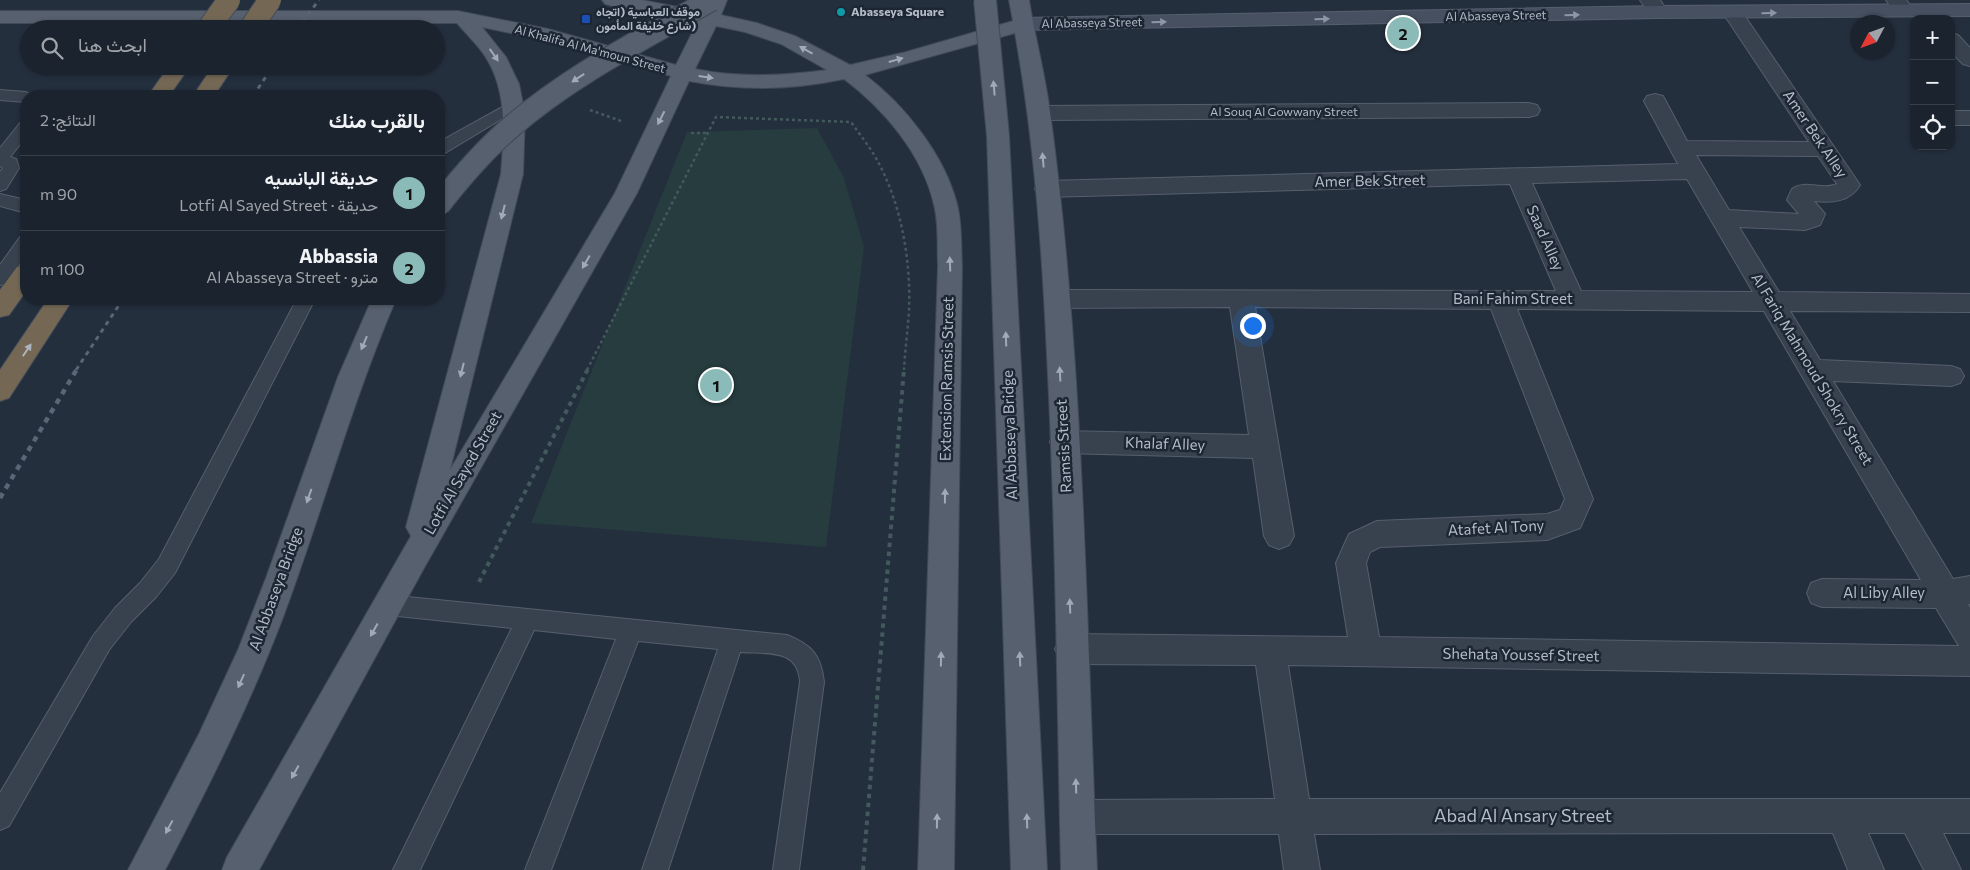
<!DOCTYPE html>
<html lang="ar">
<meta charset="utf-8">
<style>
body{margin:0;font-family:Commissioner,Vazirmatn,sans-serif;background:#282f3a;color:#f1f3f6;direction:rtl}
.controls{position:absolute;right:15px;top:15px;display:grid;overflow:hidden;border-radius:10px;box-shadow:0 1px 4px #0004}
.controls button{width:45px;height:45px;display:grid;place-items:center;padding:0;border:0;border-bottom:1px solid #39404a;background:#1b232e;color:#f1f3f6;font:25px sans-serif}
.compass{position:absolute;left:1850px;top:15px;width:45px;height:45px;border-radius:50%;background:#1b232e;box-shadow:0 1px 4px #0004;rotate:229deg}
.you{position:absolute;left:1252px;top:325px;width:18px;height:18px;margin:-12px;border:4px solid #fff;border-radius:50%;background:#1a73e8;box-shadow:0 0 0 8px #1a73e833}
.badge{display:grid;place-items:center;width:32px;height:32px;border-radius:50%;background:#8bbbb9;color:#111;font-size:16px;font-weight:700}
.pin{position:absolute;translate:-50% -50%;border:2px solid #fff;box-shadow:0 1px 5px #0006}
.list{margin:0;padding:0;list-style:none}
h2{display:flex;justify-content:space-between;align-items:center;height:65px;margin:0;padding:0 20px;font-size:21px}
h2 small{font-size:16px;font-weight:400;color:#a0a4aa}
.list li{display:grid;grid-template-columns:32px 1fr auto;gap:15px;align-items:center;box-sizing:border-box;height:75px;padding:0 20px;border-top:1px solid #39404a}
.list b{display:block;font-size:19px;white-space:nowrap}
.list p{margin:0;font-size:16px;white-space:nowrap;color:#a0a4aa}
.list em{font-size:16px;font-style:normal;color:#a0a4aa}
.icon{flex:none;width:28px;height:28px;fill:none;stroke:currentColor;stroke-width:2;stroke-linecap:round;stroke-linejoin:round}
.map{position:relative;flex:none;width:1970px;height:870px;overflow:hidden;direction:ltr}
.search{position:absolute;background:#1b232e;box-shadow:0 1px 4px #0004;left:20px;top:20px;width:425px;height:55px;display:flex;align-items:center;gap:12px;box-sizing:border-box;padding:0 18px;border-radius:28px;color:#a0a4aa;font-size:19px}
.panel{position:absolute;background:#1b232e;box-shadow:0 1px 4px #0004;left:20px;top:90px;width:425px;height:215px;border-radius:20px;direction:rtl}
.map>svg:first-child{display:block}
</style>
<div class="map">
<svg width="1970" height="870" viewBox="0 0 1970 870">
<rect width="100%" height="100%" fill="#242f3e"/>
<path fill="#263c3f" d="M817 128 844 178 864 247 826 547 531 523 687 132Z"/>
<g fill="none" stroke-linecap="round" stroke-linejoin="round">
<g stroke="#565f6c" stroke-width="2">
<path id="service" d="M0 90 26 92 33 96H26V102L0 100Z
M513 101 518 103 521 106 518 109 445 153 439 154V142Z
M26 122V137L10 157 16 159 19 168 6 189 0 191V172L3 168 0 166V148L20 123Z
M0 194 26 200V213L0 206Z
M26 235V254L6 284 0 285V265L20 237Z
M297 299H315L175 573 156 597 131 622 109 650 9 826 0 830V793L93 636 115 608 140 583 159 559Z
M388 595 787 635C812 645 821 655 824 682L799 870H773L800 682C798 648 767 654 740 652L668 870H642L718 649 638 641 551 870H525L616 639 534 630 420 870H393L512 628 388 615 380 612 377 605 380 598Z"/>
</g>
<g stroke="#565f6c" stroke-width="2">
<path id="minor" d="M1640 0H1660L1668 12 1665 16 1658 18 1651 16Z
M1886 0H1906L1915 11 1912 15C1898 19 1894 11 1886 0Z
M1733 7 1740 9 1860 185C1850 202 1832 203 1814 201L1825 214 1820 225 1805 230 1739 227 1779 292 1970 294V312L1790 311 1820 360 1951 366 1960 369 1964 376 1960 383 1951 386 1833 381 1953 579 1970 576V604H1968L1970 608V676L1288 665 1309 799H1970V833H1943L1961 870H1924L1905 833H1868L1884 870H1848L1833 833 1314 834 1320 870H1284L1279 834H1077L1065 829 1060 817 1065 805 1077 800 1275 799 1256 665 1071 664 1060 659 1055 649 1060 639 1071 634 1348 637 1336 563 1349 534 1377 521 1547 514 1560 510 1565 499 1491 309 1255 307 1294 536 1289 545 1279 549 1269 545 1264 536 1253 458 1064 453 1054 450 1050 442 1054 434 1064 431 1249 435 1230 307 1056 308 1047 305 1044 299 1047 293 1056 290 1556 291 1510 184 1046 197 1038 194 1035 189 1038 184 1046 181 1678 164 1644 101 1647 96 1655 94 1663 96 1687 141 1809 142 1723 13 1726 9ZM1696 155 1818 156 1837 184C1822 191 1806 179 1792 189L1787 200 1799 214 1729 210ZM1687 179 1753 292 1581 291 1532 183ZM1517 309 1764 311 1921 580 1822 579 1811 583 1807 593 1811 603 1822 607 1936 608 1959 646 1379 637 1366 563 1370 552 1380 547 1547 540 1580 528 1593 499Z
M1951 33 1958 35 1970 48V66L1963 64 1951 52Z
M1529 103 1537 105 1540 110 1537 115 1529 117 1039 120 1031 118 1028 113 1031 108 1039 106Z
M1951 111H1970V125H1951Z"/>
</g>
<g stroke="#565f6c" stroke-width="2">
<path id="secondary" d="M1970 4V16L1658 18 1023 30 1016 28 1013 24 1016 20 1023 18 1658 6Z"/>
</g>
<g stroke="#414a57" stroke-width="2">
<path id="primary" d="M602 0H642L703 12 709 0H727L721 15 757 23 795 36 850 65 906 52 1013 21 1009 0H1029C1035 37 1045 74 1050 112 1084 363 1086 617 1097 870H1061C1057 699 1056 527 1047 356 1042 247 1034 139 1015 33L865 75C905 105 945 156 957 204 962 223 961 246 962 266L954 870H918L938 266C937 246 939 224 934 205 923 155 884 109 844 79 793 90 740 91 689 81L637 193 424 568 259 870H222L227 857 411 536 406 527 501 174C504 135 508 91 485 56 477 44 466 34 457 23H0V11H458L548 29 676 65 697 23 612 6 605 4ZM716 26 745 32 781 44 827 70C783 76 739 78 695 69ZM482 27 553 42 671 76 615 193 450 470 523 174 525 114 519 84 506 57Z
M998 129 1006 131 1009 136 1047 870H1011L987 136 990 131Z
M372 299H396C351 404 322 513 282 620 249 706 208 788 165 870H128L199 734 238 650 266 578 338 377Z"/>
</g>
<g stroke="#434c59" stroke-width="2">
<path id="motorway" d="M169 66H190L169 96H148Z
M213 66H234L214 96H193Z
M26 264V291L9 315 0 317V290L17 267Z
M48 299H73L9 398 0 401V370Z"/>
</g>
<path stroke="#44595c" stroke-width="2.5" stroke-dasharray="3 3" stroke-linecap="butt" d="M590 110 624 122
M691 133H708
M587 370 716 117 851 122C860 135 870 147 877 160 901 203 911 260 909 309 908 329 905 350 904 370"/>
<path stroke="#44595c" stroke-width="4" stroke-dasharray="4.5 4.5" stroke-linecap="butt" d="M479 582 588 369
M863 870 904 369"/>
<use href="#service" fill="#38414e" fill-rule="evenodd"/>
<use href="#minor" fill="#38414e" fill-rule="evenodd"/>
<use href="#secondary" fill="#465061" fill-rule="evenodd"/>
<use href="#primary" fill="#56606e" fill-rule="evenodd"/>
<use href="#motorway" fill="#746855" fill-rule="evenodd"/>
<path stroke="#5a6575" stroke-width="3" stroke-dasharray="4.5 4.5" stroke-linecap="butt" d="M297 29 319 0
M253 96 273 66
M76 370 123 299"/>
<path stroke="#5a6575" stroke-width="4.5" stroke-dasharray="5.5 5.5" stroke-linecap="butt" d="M0 498 77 369"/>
<g stroke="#414a57" stroke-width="24" stroke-linecap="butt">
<path id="primary-bridge" d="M985 0 998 136
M439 205C461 177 484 150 511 127 571 75 643 39 711 0"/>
</g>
<g stroke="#434c59" stroke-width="24" stroke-linecap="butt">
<path id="motorway-bridge" d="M208 29 229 0
M250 29 270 0"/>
</g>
<use href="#primary-bridge" stroke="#56606e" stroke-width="22"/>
<use href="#motorway-bridge" stroke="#746855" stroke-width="22"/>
</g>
<defs><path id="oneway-solid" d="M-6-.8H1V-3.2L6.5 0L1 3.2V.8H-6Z" transform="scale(1.25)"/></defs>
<g fill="#8e96a5">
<use href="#oneway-solid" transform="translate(1769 13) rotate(-1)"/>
<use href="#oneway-solid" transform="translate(1572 15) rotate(-1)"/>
<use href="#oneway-solid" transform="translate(1322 19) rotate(-1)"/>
<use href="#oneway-solid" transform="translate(1159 22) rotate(-1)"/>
</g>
<g fill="#a1aab7">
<use href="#oneway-solid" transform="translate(806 50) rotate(-151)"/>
<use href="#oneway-solid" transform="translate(494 55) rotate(55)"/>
<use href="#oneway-solid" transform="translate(896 60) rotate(-16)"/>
<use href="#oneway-solid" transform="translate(706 77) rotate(8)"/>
<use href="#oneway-solid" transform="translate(578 78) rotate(147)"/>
<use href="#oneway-solid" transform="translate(994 88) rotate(-95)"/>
<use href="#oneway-solid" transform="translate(661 118) rotate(117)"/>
<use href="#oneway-solid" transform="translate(1043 160) rotate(-95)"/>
<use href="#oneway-solid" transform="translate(503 212) rotate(104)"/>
<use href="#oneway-solid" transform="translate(586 262) rotate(120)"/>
<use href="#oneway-solid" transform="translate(950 264) rotate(-92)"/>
<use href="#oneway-solid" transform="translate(1006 339) rotate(-92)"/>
<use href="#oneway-solid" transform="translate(364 343) rotate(113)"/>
<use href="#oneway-solid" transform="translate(462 370) rotate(104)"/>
<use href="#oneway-solid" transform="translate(1060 374) rotate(-93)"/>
<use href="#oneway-solid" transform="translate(309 496) rotate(109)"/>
<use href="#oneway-solid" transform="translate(945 496) rotate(-89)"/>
<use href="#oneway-solid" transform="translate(1070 606) rotate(-92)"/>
<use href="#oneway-solid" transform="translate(374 630) rotate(119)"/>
<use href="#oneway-solid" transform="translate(941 659) rotate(-89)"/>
<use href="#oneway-solid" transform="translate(1020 659) rotate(-92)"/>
<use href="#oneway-solid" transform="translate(241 681) rotate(114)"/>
<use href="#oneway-solid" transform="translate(295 772) rotate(119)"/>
<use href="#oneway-solid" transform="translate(1076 786) rotate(-92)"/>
<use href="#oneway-solid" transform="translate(937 821) rotate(-89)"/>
<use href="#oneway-solid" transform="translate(1027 821) rotate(-92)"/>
<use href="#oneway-solid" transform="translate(169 827) rotate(118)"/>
</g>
<use fill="#aeb4bd" href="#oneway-solid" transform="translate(27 350) rotate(-56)"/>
<circle fill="#0f9aa8" stroke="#1d2633" stroke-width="2" cx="841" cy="12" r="5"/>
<rect fill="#1a4fb4" stroke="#1d2633" stroke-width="2" x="581" y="14" width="10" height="10" rx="2.5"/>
<g text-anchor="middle" stroke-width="5" stroke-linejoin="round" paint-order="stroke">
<g font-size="12" font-weight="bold" fill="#b4bcc9" stroke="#1d2633" text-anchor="start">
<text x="596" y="16">موقف العباسية (اتجاه<tspan x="596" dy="14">شارع خليفة المأمون)</tspan></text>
<text x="851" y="16">Abasseya Square</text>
</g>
<g font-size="12" fill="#b4bcc9" stroke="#1d2633">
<text transform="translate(1496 16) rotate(-1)" y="4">Al Abasseya Street</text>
<text transform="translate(1092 23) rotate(-1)" y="4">Al Abasseya Street</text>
<text transform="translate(590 49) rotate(15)" y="4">Al Khalifa Al Ma'moun Street</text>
<text x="1284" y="116">Al Souq Al Gowwany Street</text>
</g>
<g font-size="15" fill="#b4bcc9" stroke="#1d2633">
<text transform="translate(1815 134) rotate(56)" y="5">Amer Bek Alley</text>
<text transform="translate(1370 181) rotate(-1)" y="5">Amer Bek Street</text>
<text transform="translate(1545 238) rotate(66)" y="5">Saad Alley</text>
<text x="1513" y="304">Bani Fahim Street</text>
<text transform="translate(1812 369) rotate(59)" y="5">Al Fariq Mahmoud Shokry Street</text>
<text transform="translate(947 379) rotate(-89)" y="5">Extension Ramsis Street</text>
<text transform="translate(1010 435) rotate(-92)" y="5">Al Abbaseya Bridge</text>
<text transform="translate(1165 444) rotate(2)" y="5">Khalaf Alley</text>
<text transform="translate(1064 446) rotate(-93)" y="5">Ramsis Street</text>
<text transform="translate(463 473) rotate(-60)" y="5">Lotfi Al Sayed Street</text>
<text transform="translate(1496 528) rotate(-3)" y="5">Atafet Al Tony</text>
<text transform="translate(276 589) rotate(-70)" y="5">Al Abbaseya Bridge</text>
<text x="1884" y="598">Al Liby Alley</text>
<text transform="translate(1521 655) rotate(1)" y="5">Shehata Youssef Street</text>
</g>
<g font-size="18" fill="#b4bcc9" stroke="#1d2633">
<text x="1523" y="822">Abad Al Ansary Street</text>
</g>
</g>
</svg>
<div class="controls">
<button>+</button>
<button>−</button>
<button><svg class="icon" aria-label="locate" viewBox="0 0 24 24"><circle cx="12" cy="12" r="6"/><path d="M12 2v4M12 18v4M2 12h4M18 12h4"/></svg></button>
</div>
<svg class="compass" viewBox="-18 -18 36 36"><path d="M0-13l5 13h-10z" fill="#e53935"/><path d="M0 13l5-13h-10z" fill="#a0a4aa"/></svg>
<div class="you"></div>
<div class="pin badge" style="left:716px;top:385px">1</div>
<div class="pin badge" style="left:1403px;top:33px">2</div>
<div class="search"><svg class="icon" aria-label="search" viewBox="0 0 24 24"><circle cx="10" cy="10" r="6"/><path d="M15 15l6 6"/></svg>ابحث هنا</div>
<section class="panel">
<h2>بالقرب منك<small>النتائج: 2</small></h2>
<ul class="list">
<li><span class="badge">1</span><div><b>حديقة البانسيه</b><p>حديقة · Lotfi Al Sayed Street</p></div><em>90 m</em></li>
<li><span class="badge">2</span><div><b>Abbassia</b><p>مترو · Al Abasseya Street</p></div><em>100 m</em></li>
</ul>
</section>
</div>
